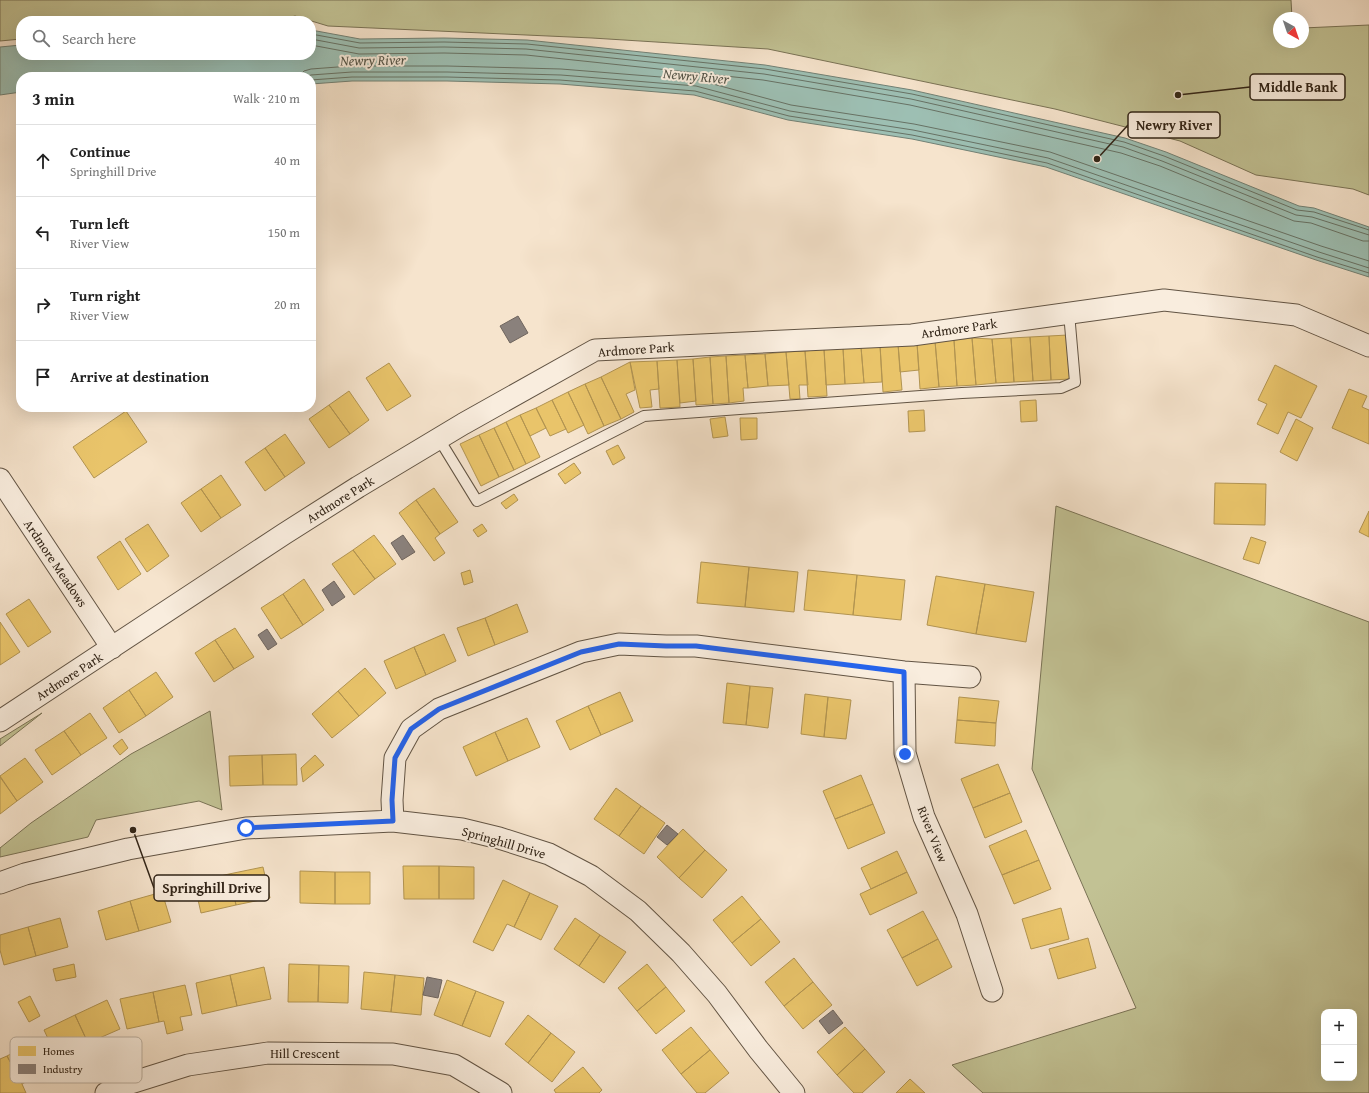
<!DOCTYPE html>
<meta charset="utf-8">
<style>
body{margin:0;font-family:"Gentium Book Plus",serif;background:#f6f6f6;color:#222}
.controls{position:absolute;right:12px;bottom:12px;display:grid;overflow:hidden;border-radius:8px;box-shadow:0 4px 16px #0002}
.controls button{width:36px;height:36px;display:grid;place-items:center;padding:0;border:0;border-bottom:1px solid #e0e0e0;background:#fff;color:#222;font:20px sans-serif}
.compass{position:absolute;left:1273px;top:12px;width:36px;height:36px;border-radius:50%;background:#fff;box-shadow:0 4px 16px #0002;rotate:140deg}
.stop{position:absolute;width:12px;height:12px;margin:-9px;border:3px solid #2563eb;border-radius:50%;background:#fff}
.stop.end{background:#2563eb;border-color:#fff;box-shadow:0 1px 4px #0008}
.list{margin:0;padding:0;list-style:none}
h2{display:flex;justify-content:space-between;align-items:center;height:52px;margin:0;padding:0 16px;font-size:17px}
h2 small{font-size:13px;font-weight:400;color:#767676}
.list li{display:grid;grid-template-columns:26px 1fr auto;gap:12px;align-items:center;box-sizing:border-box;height:72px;padding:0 16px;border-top:1px solid #e0e0e0}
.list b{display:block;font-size:15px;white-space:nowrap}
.list p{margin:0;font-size:13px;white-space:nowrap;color:#767676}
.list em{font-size:13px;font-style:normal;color:#767676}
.icon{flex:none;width:22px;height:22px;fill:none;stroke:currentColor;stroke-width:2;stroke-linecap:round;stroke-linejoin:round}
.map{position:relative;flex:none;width:1369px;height:1093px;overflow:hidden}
.search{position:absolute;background:#fff;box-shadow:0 4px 16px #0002;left:16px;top:16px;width:300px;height:44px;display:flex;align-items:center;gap:10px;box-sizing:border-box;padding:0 14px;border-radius:16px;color:#767676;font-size:15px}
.panel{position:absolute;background:#fff;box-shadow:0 4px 16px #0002;left:16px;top:72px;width:300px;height:340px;border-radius:16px}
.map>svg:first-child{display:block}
</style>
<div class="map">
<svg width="1369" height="1093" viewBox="0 0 1369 1093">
<rect width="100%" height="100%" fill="#f6e4cd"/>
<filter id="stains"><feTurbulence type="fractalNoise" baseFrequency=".005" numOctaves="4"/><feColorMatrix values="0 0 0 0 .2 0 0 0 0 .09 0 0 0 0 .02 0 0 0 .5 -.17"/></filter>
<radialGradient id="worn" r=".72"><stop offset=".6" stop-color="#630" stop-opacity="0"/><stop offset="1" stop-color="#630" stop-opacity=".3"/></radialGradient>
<path fill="#c2c294" stroke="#7a7356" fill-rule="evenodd" d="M0 0H1291L1292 18H1279V42H1303V28L1369 25V195L1353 189 1256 175 1180 141 1055 109 768 49 592 38 328 26 295 16 277 21H21V39L0 41Z
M1056 506 1369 622V1093H983L952 1065 1136 1008 1032 769ZM1324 1012H1354V1078H1324Z
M210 711 222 810 199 801 96 820 88 837 0 857V848L31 823 131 754Z
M42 713 0 746V739Z"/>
<path fill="#9dbfb3" stroke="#728175" d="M311 30 360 39 444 38 527 40 765 65 912 90 1125 138 1166 152 1299 206 1314 208 1369 227V277L1316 260 1046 167 912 139 788 120 694 95 560 84 447 81H352L311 84V77H21V92L0 95V47L21 45V55H311Z"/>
<path fill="#e9c46a" stroke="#b29451" d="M1068 335 1070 379 1051 380 1049 336Z
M1049 336 1051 380 1033 381 1030 337Z
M1030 337 1033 381 1014 382 1011 338Z
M972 338 976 385 957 386 954 340Z
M972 338 992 339 996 383 976 385Z
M1011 338 1014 382 996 383 992 339Z
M954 340 957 386 939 387 935 341Z
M935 341 939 387 920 389 917 343Z
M917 343 919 370 900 372 898 344Z
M898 344 902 390 883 392 880 345Z
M880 345 882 382 864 383 861 347Z
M861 347 864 383 845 384 843 348Z
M843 348 845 384 826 385 824 349Z
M824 349 827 396 808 397 805 351Z
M805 351 808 385H799L800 399H790L786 352Z
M786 352 789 385 768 386 765 354Z
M765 354 768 386 748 388 745 355Z
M745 355 748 388H743L744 401 729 403 726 356Z
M726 356 729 403 713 404 710 357Z
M710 357 713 404 696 405 693 359Z
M693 359 696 401 680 403 677 360Z
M677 360 680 407 660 408 657 361Z
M657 361 659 389 650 390 652 407 640 408 630 362Z
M630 362 635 390 626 394 634 412 621 419 601 377Z
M389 363 411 396 387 411 366 378Z
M1275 365 1317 386 1301 418 1288 412 1278 434 1257 424 1267 404 1258 400Z
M601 377 621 419 604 426 585 384Z
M585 384 604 426 588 434 568 392Z
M1349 389 1367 396 1362 407 1369 410V444L1332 428Z
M349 391 369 420 350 434 329 405Z
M568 392 584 425 568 433 552 400Z
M552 400 566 429 550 436 536 408Z
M1036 400 1037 421 1021 422 1020 401Z
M329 405 350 434 329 448 309 419Z
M536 408 546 428 530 436 520 415Z
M924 410 925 431 909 432 908 411Z
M126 411 147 442 94 478 73 447Z
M520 415 540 457 526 464 506 422Z
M725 417 728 436 713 438 710 419Z
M740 418H757V439L741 440Z
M1296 419 1313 428 1297 461 1280 452Z
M506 422 526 464 514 470 494 428Z
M494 428 514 470 499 477 479 435Z
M285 434 305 463 285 477 265 448Z
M479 435 499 477 481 486 460 444Z
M618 445 625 458 613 465 606 451Z
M265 448 285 477 265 491 245 462Z
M574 463 581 473 565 484 558 474Z
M221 475 241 505 221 518 201 489Z
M1215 483 1266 484 1265 525 1214 524Z
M434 488 458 522 440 534 416 500Z
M201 489 221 518 201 532 181 503Z
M514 494 518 500 506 509 501 503Z
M416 500 440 534 435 538 445 553 434 561 399 513Z
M1369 511V537L1359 532Z
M148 524 169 556 147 572 125 539Z
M482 524 487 531 478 537 473 530Z
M374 535 396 564 375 579 353 550Z
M1251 537 1266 542 1259 564 1243 559Z
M120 541 141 574 118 590 97 557Z
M353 550 375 579 354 595 332 564Z
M701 562 749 567 745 607 697 603Z
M749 567 798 572 794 612 745 607Z
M470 570 473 582 464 585 461 573Z
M808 570 857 575 853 615 804 610Z
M857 575 905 580 901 620 853 615Z
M936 576 985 584 976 634 927 625Z
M304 579 324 610 303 625 283 594Z
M985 584 1034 592 1026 642 976 634Z
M283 594 303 625 281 639 261 608Z
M29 599 51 632 28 647 6 614Z
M517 604 528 632 495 645 485 618Z
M485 618 495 645 468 656 457 628Z
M0 622 20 652 0 665Z
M235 628 254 657 234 669 215 640Z
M444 634 456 661 426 675 414 647Z
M215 640 234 669 214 682 195 653Z
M414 647 426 675 396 689 384 661Z
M365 668 386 693 359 716 338 691Z
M156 672 173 697 146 716 129 690Z
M727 683 750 686 746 725 723 723Z
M750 686 773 688 768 728 746 725Z
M129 690 146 716 119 733 103 708Z
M338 691 359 716 332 738 312 714Z
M620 692 633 721 601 735 588 706Z
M805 694 828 697 824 737 801 734Z
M828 697 851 700 846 739 824 737Z
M959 697 999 701 996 723 957 720Z
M588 706 601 735 570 750 556 721Z
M90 713 107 738 81 755 64 731Z
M527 718 540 747 508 761 495 732Z
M957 720 996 723 995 746 955 743Z
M64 731 81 755 52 775 35 750Z
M495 732 508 761 476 776 463 747Z
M122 739 128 748 120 755 113 746Z
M296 754 297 785H263L262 755Z
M262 755 263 785 230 786 229 756Z
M315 755 324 765 303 782 301 768Z
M25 758 43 782 17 801 0 776Z
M998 764 1010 793 973 808 961 779Z
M861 775 873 804 835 819 823 791Z
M0 777 17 801 0 814Z
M616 788 641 806 619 836 594 819Z
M1010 793 1022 822 985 838 973 808Z
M873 804 885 833 848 849 835 819Z
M641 806 665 823 644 854 619 836Z
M683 829 705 850 679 878 657 857Z
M1026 830 1039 860 1002 875 989 846Z
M705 850 727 870 702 898 679 878Z
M897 851 907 872 871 889 861 868Z
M1039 860 1051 889 1014 904 1002 875Z
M403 866H439V899H404Z
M439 866 474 867V899H439Z
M263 867 270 898 236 905 229 874Z
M300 871 335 872V904L300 903Z
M335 872H370V904H335Z
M907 872 917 893 870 915 860 894Z
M229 874 236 905 201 913 194 882Z
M503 880 530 893 514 927 507 924 493 951 473 942Z
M162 892 171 922 139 931 130 901Z
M530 893 558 906 541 940 514 927Z
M742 896 761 919 732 943 713 920Z
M130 901 139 931 106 940 98 911Z
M1061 908 1069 939 1031 949 1022 919Z
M923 911 938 939 902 958 887 930Z
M60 918 68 947 36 956 28 927Z
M575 918 600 935 579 966 554 949Z
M761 919 780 942 751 966 732 943Z
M28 927 36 956 4 965 0 950V935Z
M600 935 626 952 604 983 579 966Z
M1088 938 1096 968 1058 979 1049 949Z
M938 939 952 967 917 986 902 958Z
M794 958 813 982 784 1006 765 982Z
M74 964 76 977 56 981 53 969Z
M289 964 319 965 318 1002H288Z
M647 964 666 987 637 1011 618 988Z
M319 965 349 966 348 1003 318 1002Z
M264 967 271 999 237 1006 230 975Z
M364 972 395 975 391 1012 361 1009Z
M230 975 237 1006 202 1014 196 983Z
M395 975 424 978 421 1015 391 1012Z
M447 980 476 991 462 1026 434 1015Z
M813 982 832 1005 803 1029 784 1006Z
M185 985 192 1015 180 1017 183 1030 167 1034 164 1021 159 1022 153 992Z
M666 987 685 1011 656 1034 637 1011Z
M476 991 504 1002 490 1037 462 1026Z
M153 992 159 1022 127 1029 120 999Z
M30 996 40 1016 29 1022 18 1002Z
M107 1000 120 1029 88 1043 75 1015Z
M75 1015 88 1043 57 1058 44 1030Z
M528 1015 551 1033 528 1063 505 1044Z
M691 1027 710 1050 681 1074 662 1050Z
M845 1027 865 1049 837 1075 817 1052Z
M551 1033 575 1052 552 1082 528 1063Z
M38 1039 53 1067 22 1084 7 1056Z
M865 1049 885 1072 862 1093H854L837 1075Z
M710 1050 729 1073 705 1093H697L681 1074Z
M7 1056 22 1084 26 1093H0V1059Z
M583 1067 602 1090 599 1093H556L554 1090Z
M910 1079 925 1093H896Z"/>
<path fill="#8a817c" stroke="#6f655e" d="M518 316 528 333 510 343 500 326Z
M403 535 415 552 402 560 391 543Z
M334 581 345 597 332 606 322 590Z
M267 629 277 644 268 650 258 635Z
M667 825 678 834 667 845 657 837Z
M427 977 442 980 438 998 423 995Z
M833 1010 843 1023 829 1034 819 1021Z"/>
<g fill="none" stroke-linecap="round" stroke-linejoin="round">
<path stroke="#677265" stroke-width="1" d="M311 34 360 43 444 42 527 44 765 69 912 94 1124 142 1164 156 1297 210 1314 212 1369 230
M311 39 359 48 444 47 526 49 764 74 911 99 1123 147 1162 161 1296 215 1312 217 1369 235
M311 45 359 54 444 53 526 55 763 80 910 105 1121 153 1160 166 1294 221 1311 223 1363 241H1369
M298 77 304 71 311 69 351 66H447L561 69 698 80 791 105 914 124 1050 152 1321 246 1369 261
M306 77 311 75 352 72H447L561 75 696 86 790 111 913 130 1048 158 1319 252 1369 268
M311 80 352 77H447L560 80 695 91 789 116 912 135 1047 163 1317 257 1369 273"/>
<g stroke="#625444" stroke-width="12">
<path id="service" d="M439 439 477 501 644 416 962 393 1061 388 1075 382 1069 313"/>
</g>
<g stroke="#625444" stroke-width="23">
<path id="minor" d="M0 479 112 648
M904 672 905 753 924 817 967 914 992 991
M0 721 284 534 358 487 463 424 595 350 912 335 1164 300 1296 315 1369 346
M393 821 392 800 395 758 411 729 439 709 581 652 619 644 666 646H696L904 672 970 677
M0 883 25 874 128 849 246 828 393 821 462 829 499 838 549 854 591 876 638 911 681 953 717 994 758 1049 794 1093
M106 1093 121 1086 188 1065 268 1053 393 1054 454 1065 501 1093"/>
</g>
<use href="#service" stroke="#f9edde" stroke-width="10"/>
<use href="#minor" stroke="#f9edde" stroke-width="21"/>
</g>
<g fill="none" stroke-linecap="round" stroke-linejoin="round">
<path stroke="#2563eb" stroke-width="5" d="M246 828 393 821 392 800 395 758 411 729 439 709 581 652 619 644 666 646H696L904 672 905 754"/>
</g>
<g text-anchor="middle" stroke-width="4" stroke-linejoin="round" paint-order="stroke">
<g font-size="13" fill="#312417" stroke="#f9edde">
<text transform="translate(959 328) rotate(-8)" y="5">Ardmore Park</text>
<text transform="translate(636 349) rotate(-4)" y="5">Ardmore Park</text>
<text transform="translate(340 499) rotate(-32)" y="5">Ardmore Park</text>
<text transform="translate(56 563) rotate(56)" y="5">Ardmore Meadows</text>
<text transform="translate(69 676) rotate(-33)" y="5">Ardmore Park</text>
<text transform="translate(933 834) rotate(68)" y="5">River View</text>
<text transform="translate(504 842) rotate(16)" y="5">Springhill Drive</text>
<text x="305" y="1058">Hill Crescent</text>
</g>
<g font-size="14" font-style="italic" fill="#515246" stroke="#f9edde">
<text transform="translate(373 60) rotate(-1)" y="5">Newry River</text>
<text transform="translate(696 76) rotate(5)" y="5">Newry River</text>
</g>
</g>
<rect x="10" y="1037" width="132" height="46" rx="6" fill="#f9edde" stroke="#bdb1a2" stroke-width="1"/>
<rect x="18" y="1046" width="18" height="10" fill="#e9c46a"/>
<rect x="18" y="1064" width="18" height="10" fill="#8a817c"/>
<g font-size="11" fill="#312417">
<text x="43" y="1055">Homes</text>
<text x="43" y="1073">Industry</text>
</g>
<path fill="none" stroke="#312417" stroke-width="1.5" d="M1178 95L1250 87M1097 159L1128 125M133 830L154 888"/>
<g fill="#312417" stroke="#f9edde" stroke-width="1.5">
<circle cx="1178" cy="95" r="4"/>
<circle cx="1097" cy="159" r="4"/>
<circle cx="133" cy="830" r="4"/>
</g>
<g fill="#f9edde" stroke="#312417" stroke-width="1.5">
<rect x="1250" y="74" width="95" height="26" rx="4"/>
<rect x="1128" y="112" width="92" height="26" rx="4"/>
<rect x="154" y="875" width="115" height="26" rx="4"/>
</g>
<g font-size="14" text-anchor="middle" font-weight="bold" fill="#312417">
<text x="1298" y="92">Middle Bank</text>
<text x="1174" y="130">Newry River</text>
<text x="212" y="893">Springhill Drive</text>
</g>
<rect width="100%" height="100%" filter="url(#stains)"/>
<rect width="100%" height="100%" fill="url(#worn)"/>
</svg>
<div class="controls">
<button>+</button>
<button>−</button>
</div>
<svg class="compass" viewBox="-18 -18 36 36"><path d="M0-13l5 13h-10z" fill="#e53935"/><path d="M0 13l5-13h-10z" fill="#767676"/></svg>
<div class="stop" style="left:246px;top:828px"></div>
<div class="stop end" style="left:905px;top:754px"></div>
<div class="search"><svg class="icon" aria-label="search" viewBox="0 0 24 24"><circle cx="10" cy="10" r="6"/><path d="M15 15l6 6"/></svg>Search here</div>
<section class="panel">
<h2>3 min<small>Walk · 210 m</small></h2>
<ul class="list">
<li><svg class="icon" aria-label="ahead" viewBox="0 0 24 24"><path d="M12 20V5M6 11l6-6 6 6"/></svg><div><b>Continue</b><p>Springhill Drive</p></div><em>40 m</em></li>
<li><svg class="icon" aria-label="left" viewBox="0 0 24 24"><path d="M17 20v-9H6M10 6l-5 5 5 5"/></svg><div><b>Turn left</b><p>River View</p></div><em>150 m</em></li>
<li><svg class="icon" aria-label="right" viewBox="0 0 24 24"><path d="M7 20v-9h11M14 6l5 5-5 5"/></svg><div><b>Turn right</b><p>River View</p></div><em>20 m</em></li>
<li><svg class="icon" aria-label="arrive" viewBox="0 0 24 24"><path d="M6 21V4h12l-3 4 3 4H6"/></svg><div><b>Arrive at destination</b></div></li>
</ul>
</section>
</div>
